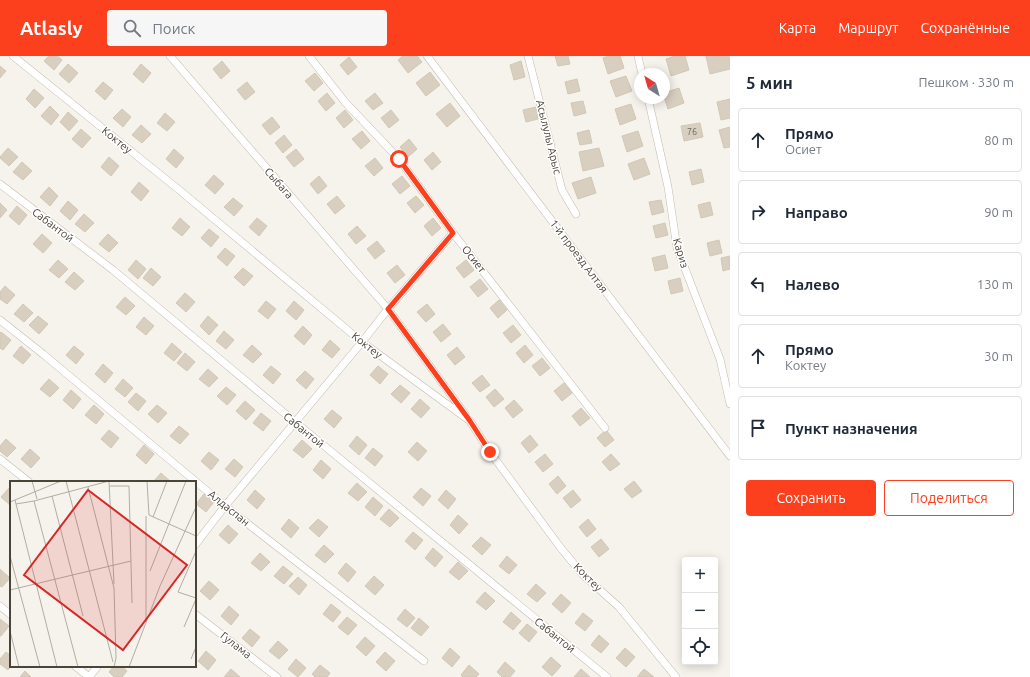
<!DOCTYPE html>
<html lang="ru">
<meta charset="utf-8">
<style>
body{margin:0;font-family:Ubuntu,sans-serif;background:#f6f6f7;color:#1f2937}
.controls{position:absolute;right:12px;bottom:12px;display:grid;overflow:hidden;border-radius:4px;box-shadow:0 2px 10px #0003}
.controls button{width:36px;height:36px;display:grid;place-items:center;padding:0;border:0;border-bottom:1px solid #e0e1e3;background:#fff;color:#1f2937;font:20px sans-serif}
.compass{position:absolute;left:634px;top:12px;width:36px;height:36px;border-radius:50%;background:#fff;box-shadow:0 2px 10px #0003;rotate:323deg}
.stop{position:absolute;width:12px;height:12px;margin:-9px;border:3px solid #fc3f1d;border-radius:50%;background:#fff}
.stop.end{background:#fc3f1d;border-color:#fff;box-shadow:0 1px 4px #0008}
.list{margin:0;padding:0;list-style:none}
h2{display:flex;justify-content:space-between;align-items:center;height:52px;margin:0;padding:0 16px;font-size:17px}
h2 small{font-size:13px;font-weight:400;color:#747a83}
.list li{display:grid;grid-template-columns:26px 1fr auto;gap:12px;align-items:center;box-sizing:border-box;height:64px;margin:0 8px 8px;padding:0 8px;border:1px solid #e0e1e3;border-radius:4px}
.list b{display:block;font-size:15px;white-space:nowrap}
.list p{margin:0;font-size:13px;white-space:nowrap;color:#747a83}
.list em{font-size:13px;font-style:normal;color:#747a83}
.actions{display:flex;gap:8px;padding:12px 16px}
.actions a{flex:1;padding:9px 0;border:1px solid #fc3f1d;border-radius:4px;text-align:center;font-size:14px;color:#fc3f1d}
.actions .main{background:#fc3f1d;color:#fff}
.icon{flex:none;width:22px;height:22px;fill:none;stroke:currentColor;stroke-width:2;stroke-linecap:round;stroke-linejoin:round}
.map{position:relative;flex:none;width:730px;height:621px;overflow:hidden}
header{display:flex;align-items:center;gap:24px;box-sizing:border-box;height:56px;padding:0 20px;background:#fc3f1d;color:#fff}
header strong{font-size:19px}
nav{display:flex;gap:22px;margin-inline-start:auto;font-size:14px}
.search{width:280px;height:36px;background:#f6f6f7;display:flex;align-items:center;gap:10px;box-sizing:border-box;padding:0 14px;border-radius:4px;color:#747a83;font-size:15px}
main{display:flex}
aside{flex:1;background:#fff}
.map>svg:first-child{display:block}
</style>
<header>
<strong>Atlasly</strong>
<div class="search"><svg class="icon" aria-label="search" viewBox="0 0 24 24"><circle cx="10" cy="10" r="6"/><path d="M15 15l6 6"/></svg>Поиск</div>
<nav><a>Карта</a><a>Маршрут</a><a>Сохранённые</a></nav>
</header>
<main>
<div class="map">
<svg width="730" height="621" viewBox="0 0 730 621">
<rect width="100%" height="100%" fill="#f6f3ec"/>
<path fill="#d8cfc1" stroke="#d3c7b4" d="M49 0H57L62 4 54 14 44 5Z
M403 0H417L422 6 408 17 398 4Z
M555 0H568L570 8 558 10Z
M608 0H620L624 12 608 18 603 2Z
M675 0H685L689 14 671 20 666 3Z
M706 0H729L730 13 710 18Z
M349 1 357 11 348 19 340 9Z
M222 5 230 15 221 23 213 13Z
M521 5 525 21 514 24 510 9Z
M68 8 78 17 69 27 59 18Z
M141 8 151 17 143 27 133 18Z
M0 10 6 15 0 22Z
M430 16 440 29 426 40 416 27Z
M315 17 323 27 314 35 305 25Z
M626 20 632 35 616 41 610 25Z
M577 23 580 35 568 38 565 26Z
M103 26 113 34 105 44 95 35Z
M247 26 255 36 245 44 237 34Z
M679 32 684 47 668 53 664 41V37Z
M34 33 44 42 35 52 26 43Z
M327 37 335 47 326 55 318 45Z
M375 37 383 47 373 54 365 45Z
M730 43V62L721 64 717 46Z
M583 45 586 57 574 60 571 47Z
M450 47 460 60 447 71 436 58Z
M631 48 636 63 620 69 615 53Z
M50 50 59 59 51 69 41 60Z
M536 51 538 63 526 66 523 54Z
M122 53 131 61 123 71 113 62Z
M345 54 353 64 344 72 336 62Z
M391 54 399 64 389 72 381 62Z
M68 56 78 65 69 75 60 66Z
M165 57 175 66 167 75 157 67Z
M272 61 280 71 270 79 262 69Z
M700 67 703 81 684 85 681 70Z
M141 69 151 78 142 87 132 79Z
M730 71V91L724 92 719 74Z
M81 73 91 82 82 92 72 83Z
M589 74 592 87 580 89 577 77Z
M362 75 370 85 361 93 352 83Z
M638 75 643 90 627 96 622 80Z
M284 79 292 89 283 97 275 87Z
M409 83 417 93 408 101 400 91Z
M8 92 18 101 9 110 0 102V101Z
M599 92 604 110 583 115 579 96Z
M174 93 184 102 176 112 166 103Z
M296 93 304 103 294 111 286 101Z
M433 96 441 106 432 114 424 104Z
M109 101 119 110 111 120 101 111Z
M375 102 383 112 374 120 365 110Z
M644 102 650 118 634 124 628 108Z
M22 106 32 115 23 124 13 116Z
M701 113 704 126 692 129 689 116Z
M214 119 224 128 215 138 205 129Z
M319 120 327 130 318 138 310 128Z
M402 120 410 130 400 138 392 128Z
M591 121 596 137 578 143 572 127Z
M139 126 149 135 141 145 131 136Z
M49 131 58 140 50 150 40 141Z
M337 140 345 150 335 158 327 148Z
M416 140 424 149 415 157 407 147Z
M233 142 243 150 234 160 224 151Z
M661 144 664 156 652 159 649 146Z
M68 145 78 154 70 164 60 155Z
M710 146 713 159 701 162 698 149Z
M0 147 7 154 0 162Z
M17 150 27 159 19 169 9 160Z
M84 158 94 167 85 176 75 168Z
M180 162 190 171 182 180 172 172Z
M257 162 267 170 259 180 249 171Z
M433 162 441 172 432 180 424 170Z
M665 167 668 179 656 182 653 170Z
M357 170 366 180 356 188 348 178Z
M209 173 219 181 211 191 201 182Z
M42 178 52 187 43 197 33 188Z
M108 178 118 187 109 196 99 188Z
M719 184 722 197 710 200 707 187Z
M377 185 385 195 375 203 367 193Z
M225 192 235 200 227 210 217 201Z
M665 199 668 212 655 215 652 202Z
M730 200V213L723 215 721 202Z
M58 204 68 213 59 222 49 214Z
M136 204 146 213 138 223 128 214Z
M466 204 474 214 464 222 456 212Z
M397 209 405 219 395 227 387 217Z
M151 212 161 221 153 230 143 222Z
M243 212 253 220 244 230 234 221Z
M74 216 84 225 75 234 65 226Z
M680 222 683 235 671 238 668 225Z
M480 223 488 233 478 241 470 231Z
M5 230 15 239 7 248 0 243V236Z
M185 237 195 246 186 256 176 247Z
M125 241 135 250 126 259 116 251Z
M499 244 507 254 498 262 490 252Z
M266 245 276 253 268 263 258 255Z
M294 245 304 254 296 264 286 255Z
M23 248 33 257 24 266 14 258Z
M427 248 435 258 426 266 417 256Z
M38 260 48 268 39 278 29 269Z
M208 260 218 269 209 279 200 270Z
M144 261 154 270 146 279 136 271Z
M443 268 451 278 441 286 433 276Z
M513 269 521 279 511 287 503 277Z
M303 270 312 279 304 289 294 280Z
M224 275 234 284 226 293 216 285Z
M1 276 11 284 3 294 0 292V277Z
M330 284 340 293 332 302 322 294Z
M172 287 182 296 174 305 164 297Z
M252 289 262 298 253 307 243 299Z
M525 289 533 299 524 307 516 297Z
M21 290 31 299 23 308 13 300Z
M74 290 84 298 76 308 66 299Z
M457 291 465 301 455 309 447 299Z
M185 297 195 306 187 315 177 307Z
M542 302 550 312 540 320 532 310Z
M103 308 113 317 105 327 95 318Z
M271 310 281 318 273 328 263 319Z
M378 310 388 318 380 328 370 319Z
M208 313 218 322 209 331 199 323Z
M305 315 314 323 306 333 296 324Z
M482 319 490 329 480 336 472 327Z
M49 323 59 332 50 341 40 333Z
M123 323 133 332 125 341 115 333Z
M564 327 572 337 562 345 554 335Z
M400 329 410 337 401 347 391 338Z
M226 331 236 339 227 349 217 340Z
M495 333 504 343 494 351 486 341Z
M71 334 81 343 73 353 63 344Z
M136 337 146 345 138 355 128 346Z
M420 343 430 352 421 362 411 353Z
M514 344 523 354 513 362 505 352Z
M245 345 255 354 246 364 236 355Z
M94 349 104 358 96 368 85 359Z
M157 349 167 357 158 367 148 358Z
M581 352 590 362 580 370 572 360Z
M332 354 342 362 334 372 324 363Z
M261 357 271 365 263 375 253 367Z
M179 370 189 378 180 388 170 380Z
M109 374 119 382 111 392 101 383Z
M606 374 614 384 605 391 597 382Z
M530 379 538 389 529 397 521 387Z
M357 380 367 389 359 399 349 390Z
M6 383 16 392 7 401 0 395V390Z
M302 384 312 393 303 402 293 394Z
M417 386 427 395 418 405 408 396Z
M144 389 154 398 146 408 136 399Z
M373 392 383 400 375 410 365 402Z
M30 393 40 402 31 412 21 403Z
M209 396 219 404 211 414 201 405Z
M545 398 553 408 543 416 535 406Z
M611 398 620 408 610 415 602 406Z
M234 403 243 411 235 421 225 413Z
M321 404 331 413 323 423 313 414Z
M161 417 171 426H153Z
M558 420 566 430 557 438 549 428Z
M634 425 642 435 632 442 624 433Z
M357 427 367 436 358 445 348 437Z
M9 432 11 433V450L1 441Z
M421 432 431 440 423 450 413 441Z
M255 434 265 443 257 453 247 444Z
M446 434 456 443 448 453 438 444Z
M573 434 581 444 571 452 563 442Z
M204 438 214 446 206 456 196 448Z
M373 441 383 450 375 460 365 451Z
M389 453 399 462 390 471 380 463Z
M458 459 468 468 459 478 450 469Z
M289 463 299 472 291 482 281 473Z
M318 463 328 471 319 481 309 472Z
M588 463 596 473 587 481 579 471Z
M228 469 238 478 229 488 219 479Z
M413 476 423 484 415 494 405 485Z
M481 481 491 489 482 499 472 490Z
M601 483 609 493 599 501 591 491Z
M324 489 334 498 325 507 315 499Z
M433 492 443 501 435 511 425 502Z
M260 497 270 506 261 515 251 507Z
M507 500 517 509 509 518 499 510Z
M458 506 468 515 459 524 449 516Z
M346 507 356 516 348 526 338 517Z
M283 510 293 518 284 528 274 520Z
M0 513 10 522 2 531 0 530Z
M374 520 384 529 375 539 365 530Z
M298 521 307 529 299 539 289 530Z
M209 525 219 534 210 544 200 535Z
M536 528 546 537 537 546 527 538Z
M485 536 495 545 486 554 476 546Z
M561 538 571 547 562 557 552 548Z
M331 548 341 556 333 566 323 558Z
M229 550 239 559 231 569 221 560Z
M405 553 415 562 407 571 397 563Z
M511 556 521 565 513 574 503 566Z
M583 557 593 565 585 575 575 567Z
M347 561 357 569 348 579 338 571Z
M419 562 429 571 421 580 411 572Z
M0 563 9 570 1 580H0Z
M527 568 537 576 529 586 519 577Z
M250 573 260 581 252 591 242 582Z
M599 579 609 588 601 597 591 589Z
M365 581 375 590 366 600 356 591Z
M278 585 288 594 279 603 269 595Z
M450 592 460 601 452 611 442 602Z
M625 592 635 601 626 611 616 602Z
M206 595 216 604 208 614 198 605Z
M6 596 11 600V610L8 614 0 608V603Z
M385 596 395 605 386 615 376 606Z
M551 601 561 610 552 620 542 611Z
M296 603 306 612 298 621 288 613Z
M505 606 515 615 510 621H502L497 616Z
M320 609 330 617 327 621H315L312 618Z
M469 609 479 618 476 621H463L461 619Z
M114 610H121L127 615 122 621H114L109 616Z
M231 613 240 621H224Z
M581 613 590 621H574Z
M644 613 654 621H637Z
M25 615 31 621H20Z"/>
<g fill="none" stroke-linecap="round" stroke-linejoin="round">
<g stroke="#c2bbae" stroke-width="8">
<path id="minor" d="M13 0 178 133 362 286 470 365 490 396 560 491 583 519 619 551 676 621
M170 0 388 253 465 358
M309 0 345 46 399 103 453 177 605 372
M427 0 730 400
M528 0 562 134 576 158
M638 0 642 18
M648 42 668 131 677 192 720 303 730 348
M0 128 113 214 295 366 607 621
M0 264 43 298 225 450 424 605
M0 403 29 426
M195 489 225 450 362 286 388 253 453 177
M0 550 11 559
M195 558 277 621
M75 610 89 621 98 610"/>
</g>
<use href="#minor" stroke="#fff" stroke-width="7"/>
</g>
<g fill="none" stroke-linecap="round" stroke-linejoin="round">
<path stroke="#fc3f1d" stroke-width="5" d="M399 103 453 177 388 253 470 365 490 396"/>
</g>
<g text-anchor="middle" stroke-width="3" stroke-linejoin="round" paint-order="stroke">
<g font-size="9" fill="#6e675b">
<text x="692" y="79">76</text>
</g>
<g font-size="11" fill="#4b4439" stroke="#fff">
<text transform="translate(549 81) rotate(76)" y="4">Асылулы Арыс</text>
<text transform="translate(117 84) rotate(39)" y="4">Коктеу</text>
<text transform="translate(279 127) rotate(49)" y="4">Сыбага</text>
<text transform="translate(53 169) rotate(37)" y="4">Сабантой</text>
<text transform="translate(681 197) rotate(73)" y="4">Кариз</text>
<text transform="translate(579 200) rotate(53)" y="4">1-й проезд Алтая</text>
<text transform="translate(474 203) rotate(52)" y="4">Осиет</text>
<text transform="translate(367 289) rotate(38)" y="4">Коктеу</text>
<text transform="translate(304 374) rotate(39)" y="4">Сабантой</text>
<text transform="translate(229 452) rotate(39)" y="4">Алдаспан</text>
<text transform="translate(588 521) rotate(45)" y="4">Коктеу</text>
<text transform="translate(555 579) rotate(39)" y="4">Сабантой</text>
<text transform="translate(236 589) rotate(38)" y="4">Гулама</text>
</g>
</g>
<g transform="translate(10 425)">
<rect width="186" height="186" fill="#f6f3ec"/>
<path fill="none" stroke="#b2ada4" stroke-width="1" d="M22 0 27 18M56 0 103 181M99 0 104 103M137 0 139 34 186 55M100 5H119L122 122M78 6 104 107 106 177 104 186M42 15 73 135M5 19 6 23 24 20 99 0M24 20 68 186M0 21 51 0M6 23 47 186M136 35V140M143 36 157 0M186 70 168 111 186 117M0 75 30 186M140 90 176 0M0 109 121 80M174 146 186 118M0 150 9 186M181 178 186 166M119 186 150 105 186 26"/>
<path fill="#d62828" fill-opacity="0.15" stroke="#d62828" stroke-width="2" d="M78 9 177 84 113 169 14 94Z"/>
<rect width="186" height="186" fill="none" stroke="#4b4439" stroke-width="2"/>
</g>
</svg>
<div class="controls">
<button>+</button>
<button>−</button>
<button><svg class="icon" aria-label="locate" viewBox="0 0 24 24"><circle cx="12" cy="12" r="6"/><path d="M12 2v4M12 18v4M2 12h4M18 12h4"/></svg></button>
</div>
<svg class="compass" viewBox="-18 -18 36 36"><path d="M0-13l5 13h-10z" fill="#e53935"/><path d="M0 13l5-13h-10z" fill="#747a83"/></svg>
<div class="stop" style="left:399px;top:103px"></div>
<div class="stop end" style="left:490px;top:396px"></div>
</div>
<aside>
<h2>5 мин<small>Пешком · 330 m</small></h2>
<ul class="list">
<li><svg class="icon" aria-label="ahead" viewBox="0 0 24 24"><path d="M12 20V5M6 11l6-6 6 6"/></svg><div><b>Прямо</b><p>Осиет</p></div><em>80 m</em></li>
<li><svg class="icon" aria-label="right" viewBox="0 0 24 24"><path d="M7 20v-9h11M14 6l5 5-5 5"/></svg><div><b>Направо</b></div><em>90 m</em></li>
<li><svg class="icon" aria-label="left" viewBox="0 0 24 24"><path d="M17 20v-9H6M10 6l-5 5 5 5"/></svg><div><b>Налево</b></div><em>130 m</em></li>
<li><svg class="icon" aria-label="ahead" viewBox="0 0 24 24"><path d="M12 20V5M6 11l6-6 6 6"/></svg><div><b>Прямо</b><p>Коктеу</p></div><em>30 m</em></li>
<li><svg class="icon" aria-label="arrive" viewBox="0 0 24 24"><path d="M6 21V4h12l-3 4 3 4H6"/></svg><div><b>Пункт назначения</b></div></li>
</ul>
<div class="actions"><a class="main">Сохранить</a><a>Поделиться</a></div>
</aside>
</main>
